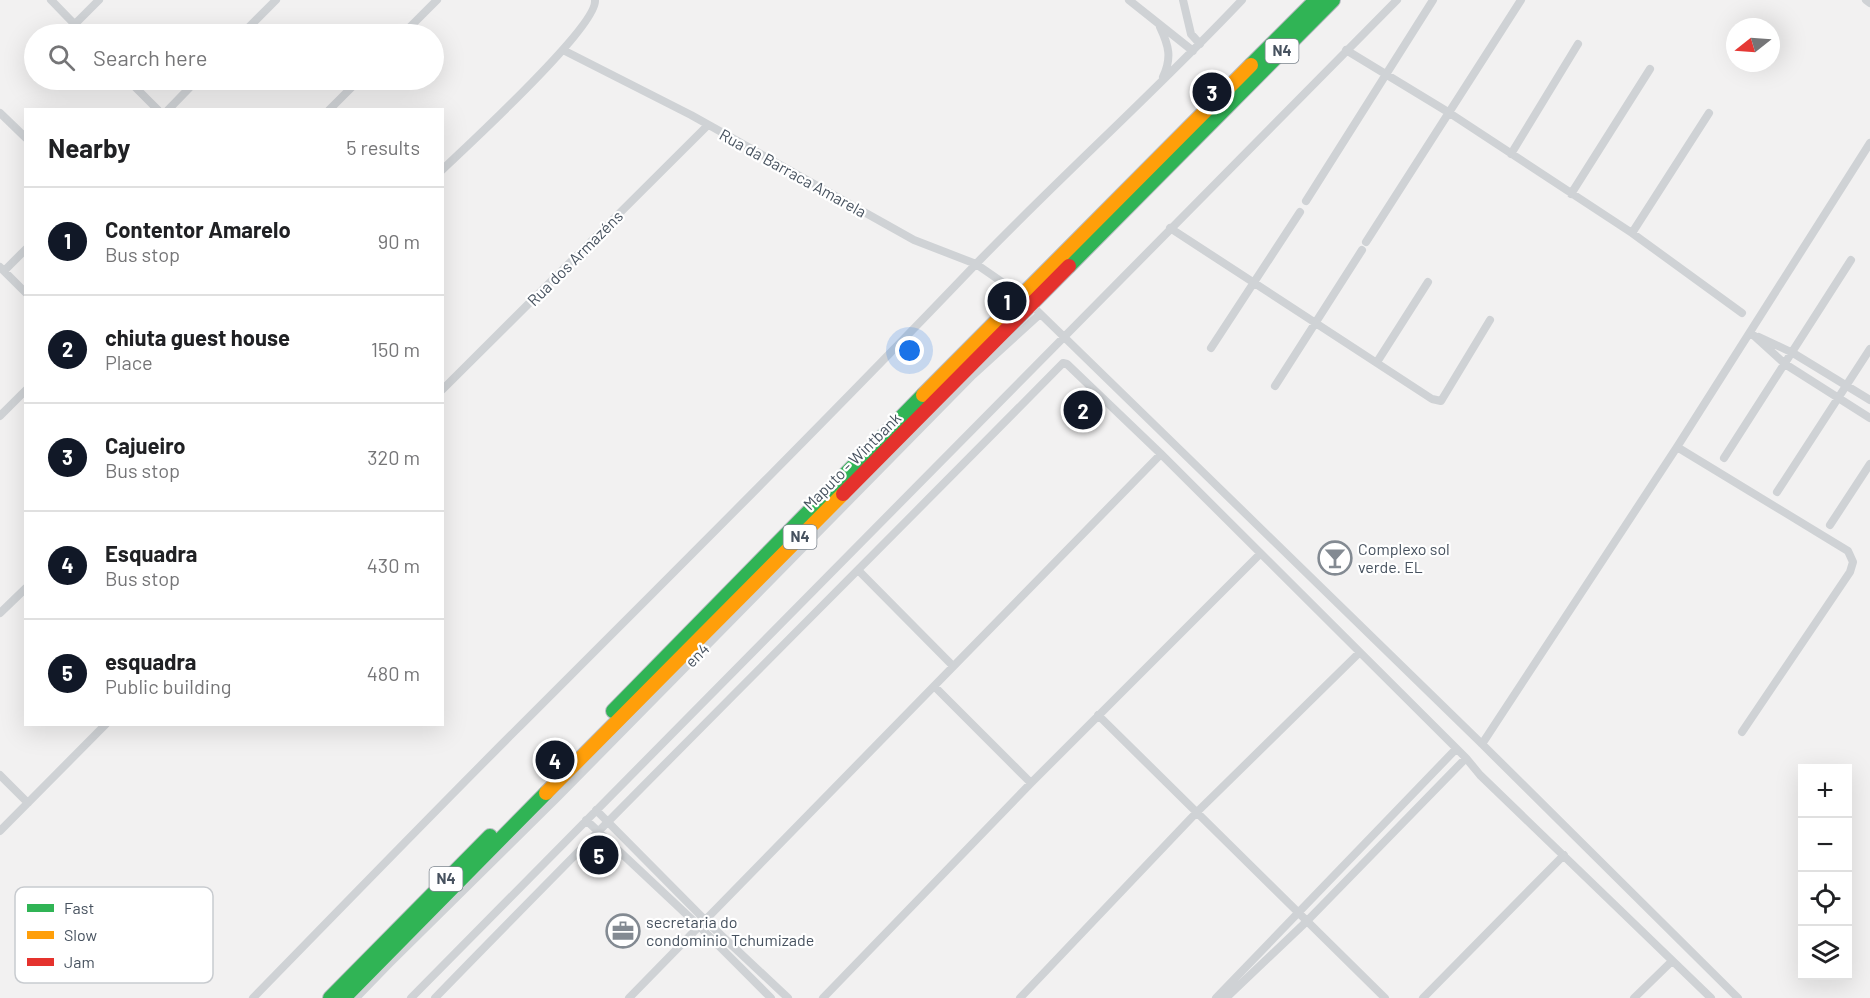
<!DOCTYPE html>
<meta charset="utf-8">
<style>
body{margin:0;font-family:Barlow,sans-serif;background:#f6f6f6;color:#202124}
.controls{position:absolute;right:18px;bottom:18px;display:grid;overflow:hidden;border-radius:0px;box-shadow:0 6px 24px #0002}
.controls button{width:54px;height:54px;display:grid;place-items:center;padding:0;border:0;border-bottom:2px solid #e0e0e0;background:#fff;color:#202124;font:30px sans-serif}
.compass{position:absolute;left:1726px;top:18px;width:54px;height:54px;border-radius:50%;background:#fff;box-shadow:0 6px 24px #0002;rotate:253deg}
.you{position:absolute;left:910px;top:351px;width:21px;height:21px;margin:-15px;border:4px solid #fff;border-radius:50%;background:#1a73e8;box-shadow:0 0 0 9px #1a73e833}
.badge{display:grid;place-items:center;width:39px;height:39px;border-radius:50%;background:#111827;color:#fff;font-size:20px;font-weight:700}
.pin{position:absolute;translate:-50% -50%;border:3px solid #fff;box-shadow:0 2px 6px #0006}
.list{margin:0;padding:0;list-style:none}
h2{display:flex;justify-content:space-between;align-items:center;height:78px;margin:0;padding:0 24px;font-size:26px}
h2 small{font-size:20px;font-weight:400;color:#757577}
.list li{display:grid;grid-template-columns:39px 1fr auto;gap:18px;align-items:center;box-sizing:border-box;height:108px;padding:0 24px;border-top:2px solid #e0e0e0}
.list b{display:block;font-size:22px;white-space:nowrap}
.list p{margin:0;font-size:20px;white-space:nowrap;color:#757577}
.list em{font-size:20px;font-style:normal;color:#757577}
.icon{flex:none;width:33px;height:33px;fill:none;stroke:currentColor;stroke-width:2;stroke-linecap:round;stroke-linejoin:round}
.map{position:relative;flex:none;width:1870px;height:998px;overflow:hidden}
.search{position:absolute;background:#fff;box-shadow:0 6px 24px #0002;left:24px;top:24px;width:420px;height:66px;display:flex;align-items:center;gap:15px;box-sizing:border-box;padding:0 21px;border-radius:33px;color:#757577;font-size:22px}
.panel{position:absolute;background:#fff;box-shadow:0 6px 24px #0002;left:24px;top:108px;width:420px;height:618px;border-radius:0px}
.map>svg:first-child{display:block}
</style>
<div class="map">
<svg width="1870" height="998" viewBox="0 0 1870 998">
<rect width="100%" height="100%" fill="#f2f1f1"/>
<g fill="none" stroke-linecap="round" stroke-linejoin="round">
<g stroke="#b6bac1" stroke-width="16">
<path id="fast" d="M1251 65 1316 0
M1069 266 1333 0
M613 711 923 395
M330 998 490 836
M344 998 546 793"/>
</g>
<g stroke="#b6bac1" stroke-width="16">
<path id="slow" d="M923 395 1251 65
M546 793 843 494"/>
</g>
<g stroke="#b6bac1" stroke-width="16">
<path id="jam" d="M843 494 1069 266"/>
</g>
<path stroke="#cfd2d5" stroke-width="8" d="M51 0 84 34
M1129 0 1193 51
M1183 0 1191 34 1200 44
M1866 0 1870 3
M74 25 99 0
M1160 27C1169 46 1172 58 1163 77
M242 34 276 0
M403 34 437 0
M563 50 691 115 914 240 976 264 1022 296 1482 744 1738 998
M1346 50 1448 112 1632 233 1742 313
M128 80 158 110
M168 110 197 80
M329 110 359 80
M0 113 26 138
M1511 154 1578 44
M442 170C467 146 598 26 595 0
M1571 194 1650 69
M1306 201 1433 0
M1170 228 1432 399 1441 401 1490 320
M1632 233 1709 113
M1366 242 1521 0
M0 267 26 293
M4 271 26 249
M1750 332 1785 364 1870 418
M1759 337 1793 353 1870 400
M1211 348 1300 212
M1377 362 1428 282
M1275 386 1362 250
M442 390 708 125
M0 416 26 390
M1677 447 1848 551 1853 562 1850 572 1742 732
M1724 458 1851 260
M1777 492 1870 349
M1830 525 1870 464
M858 570 953 666
M0 613 26 588
M934 686 1031 783
M1098 715 1385 998
M1482 744 1677 447 1870 143
M0 775 28 803
M596 810 706 921 788 998
M586 820 700 927 771 998
M0 831 106 724
M253 998C340 909 427 819 515 731 670 576 825 422 976 264 1063 174 1156 91 1242 0
M356 998 390 963 557 798 973 375 1040 314
M411 998 1397 0
M435 998C642 785 854 575 1063 363L1067 364 1161 454 1466 758 1480 775 1711 998
M629 998 1161 454
M823 998 1031 783 1260 554
M1020 998 1196 813 1359 653
M1216 998 1456 749
M1226 998 1307 921 1466 758
M1423 998 1564 855
M1634 998 1672 961"/>
<use href="#fast" stroke="#30b455" stroke-width="14"/>
<use href="#slow" stroke="#ff9f0a" stroke-width="14"/>
<use href="#jam" stroke="#e5322d" stroke-width="14"/>
</g>
<defs>
<g id="bar-ring" transform="scale(1.725)"><circle r="9.5" fill="#fff" stroke="#838a92" stroke-width="1.5"/><path d="M-6-5H6L.8 .8V4.5H3.5V6h-7V4.5H-.8V.8Z" fill="#838a92"/></g>
<g id="office-ring" transform="scale(1.725)"><circle r="9.5" fill="#fff" stroke="#838a92" stroke-width="1.5"/><path d="M-6-3h4V-5.5h4V-3h4V5H-6ZM-1-4.5V-3h2v-1.5ZM-6 0V1H6V0Z" fill="#838a92"/></g>
</defs>
<g fill-rule="evenodd">
<use href="#bar-ring" x="1335" y="558"/>
<use href="#office-ring" x="623" y="931"/>
</g>
<g text-anchor="middle" stroke-width="4.5" stroke-linejoin="round" paint-order="stroke">
<g fill="#fff" stroke="#7e868f" stroke-width="1.5">
<rect x="1265.5" y="39" width="33" height="24" rx="4.5"/>
<rect x="783.5" y="525" width="33" height="24" rx="4.5"/>
<rect x="429.5" y="867" width="33" height="24" rx="4.5"/>
</g>
<g font-size="15" font-weight="bold" fill="#47525f">
<text x="1282" y="56">N4</text>
<text x="800" y="542">N4</text>
<text x="446" y="884">N4</text>
</g>
<g font-size="16" fill="#47525f" stroke="#fff">
<text transform="translate(793 173) rotate(29)" y="6">Rua da Barraca Amarela</text>
<text transform="translate(575 258) rotate(-45)" y="6">Rua dos Armazéns</text>
<text transform="translate(852 461) rotate(-45)" y="6">Maputo - Wintbank</text>
<text transform="translate(697 655) rotate(-45)" y="6">en4</text>
</g>
<g font-size="16" fill="#47525f" stroke="#fff" text-anchor="start">
<text x="1358" y="555">Complexo sol<tspan x="1358" dy="18">verde. EL</tspan></text>
<text x="646" y="928">secretaria do<tspan x="646" dy="18">condominio Tchumizade</tspan></text>
</g>
</g>
<rect x="15" y="887" width="198" height="96" rx="9" fill="#fff" stroke="#c8cbcf" stroke-width="1.5"/>
<rect x="27" y="904" width="27" height="8" fill="#30b455"/>
<rect x="27" y="931" width="27" height="8" fill="#ff9f0a"/>
<rect x="27" y="958" width="27" height="8" fill="#e5322d"/>
<g font-size="16" fill="#47525f">
<text x="64" y="914">Fast</text>
<text x="64" y="941">Slow</text>
<text x="64" y="968">Jam</text>
</g>
</svg>
<div class="controls">
<button>+</button>
<button>−</button>
<button><svg class="icon" aria-label="locate" viewBox="0 0 24 24"><circle cx="12" cy="12" r="6"/><path d="M12 2v4M12 18v4M2 12h4M18 12h4"/></svg></button>
<button><svg class="icon" aria-label="layers" viewBox="0 0 24 24"><path d="M12 4l9 5-9 5-9-5zM3 14l9 5 9-5"/></svg></button>
</div>
<svg class="compass" viewBox="-18 -18 36 36"><path d="M0-13l5 13h-10z" fill="#e53935"/><path d="M0 13l5-13h-10z" fill="#757577"/></svg>
<div class="you"></div>
<div class="pin badge" style="left:1007px;top:301px">1</div>
<div class="pin badge" style="left:1083px;top:410px">2</div>
<div class="pin badge" style="left:1212px;top:92px">3</div>
<div class="pin badge" style="left:555px;top:760px">4</div>
<div class="pin badge" style="left:599px;top:855px">5</div>
<div class="search"><svg class="icon" aria-label="search" viewBox="0 0 24 24"><circle cx="10" cy="10" r="6"/><path d="M15 15l6 6"/></svg>Search here</div>
<section class="panel">
<h2>Nearby<small>5 results</small></h2>
<ul class="list">
<li><span class="badge">1</span><div><b>Contentor Amarelo</b><p>Bus stop</p></div><em>90 m</em></li>
<li><span class="badge">2</span><div><b>chiuta guest house</b><p>Place</p></div><em>150 m</em></li>
<li><span class="badge">3</span><div><b>Cajueiro</b><p>Bus stop</p></div><em>320 m</em></li>
<li><span class="badge">4</span><div><b>Esquadra</b><p>Bus stop</p></div><em>430 m</em></li>
<li><span class="badge">5</span><div><b>esquadra</b><p>Public building</p></div><em>480 m</em></li>
</ul>
</section>
</div>
